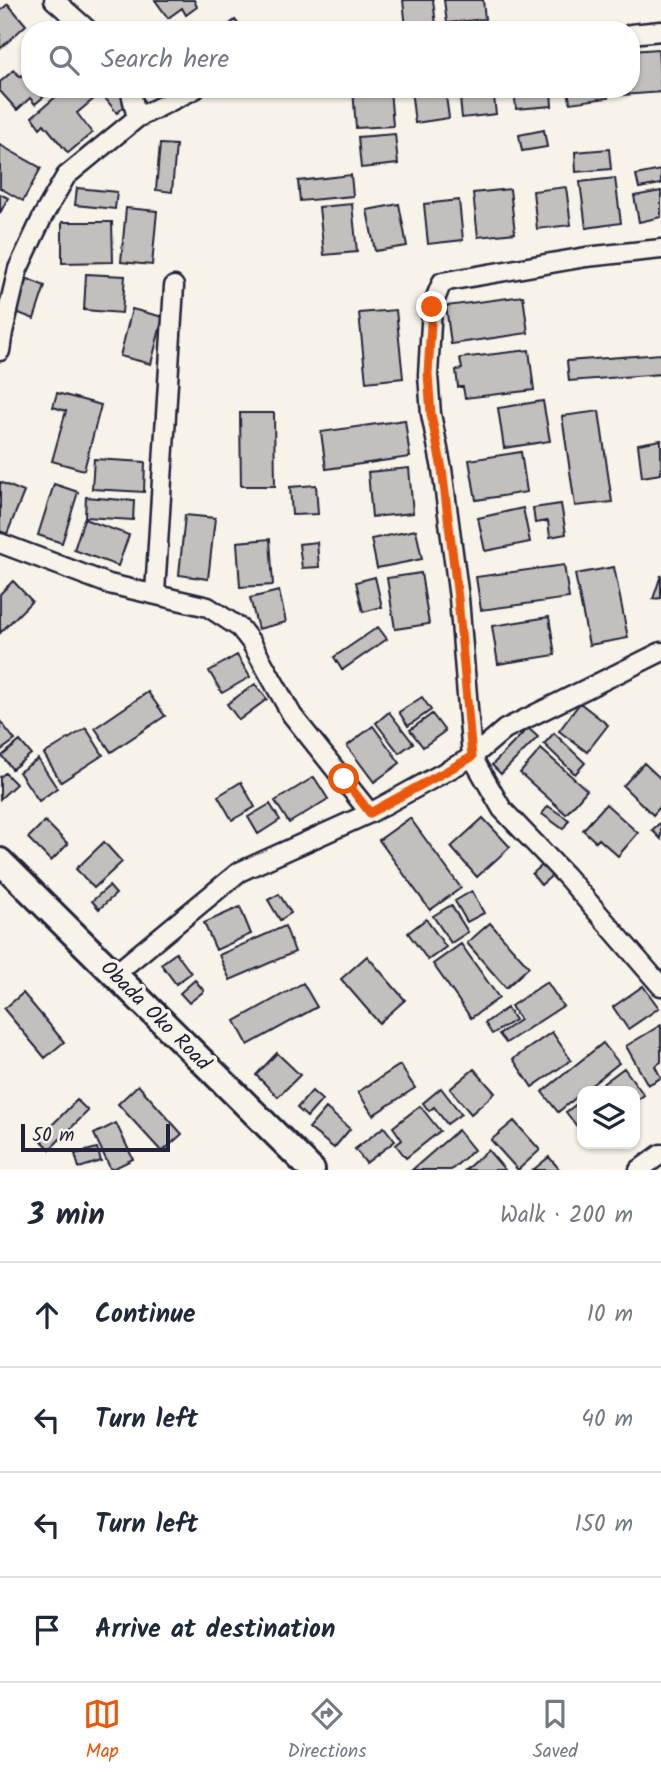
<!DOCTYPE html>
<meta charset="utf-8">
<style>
body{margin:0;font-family:Kalam,sans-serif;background:#f2f2f3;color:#1f2937}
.controls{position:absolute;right:21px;bottom:21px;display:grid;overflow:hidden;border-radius:14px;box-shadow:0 2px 5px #0004}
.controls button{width:63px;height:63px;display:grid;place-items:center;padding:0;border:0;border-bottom:2px solid #e0e1e3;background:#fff;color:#1f2937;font:35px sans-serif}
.scale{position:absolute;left:21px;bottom:18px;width:149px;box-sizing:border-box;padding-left:7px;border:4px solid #22223b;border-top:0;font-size:19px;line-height:24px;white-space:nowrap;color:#22223b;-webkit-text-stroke:5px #f7f3e8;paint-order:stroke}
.stop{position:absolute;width:21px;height:21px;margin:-16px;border:5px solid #ea580c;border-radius:50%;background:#fff}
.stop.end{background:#ea580c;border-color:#fff;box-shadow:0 2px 7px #0008}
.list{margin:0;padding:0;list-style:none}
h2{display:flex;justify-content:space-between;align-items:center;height:91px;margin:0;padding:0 28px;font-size:30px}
h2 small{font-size:23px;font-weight:400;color:#747a83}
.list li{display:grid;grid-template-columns:46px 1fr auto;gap:21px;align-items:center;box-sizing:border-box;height:105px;padding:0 28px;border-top:2px solid #e0e1e3}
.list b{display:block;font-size:26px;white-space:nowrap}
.list em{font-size:23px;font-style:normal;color:#747a83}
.icon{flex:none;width:38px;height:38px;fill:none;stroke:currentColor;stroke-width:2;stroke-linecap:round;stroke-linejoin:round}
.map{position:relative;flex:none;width:661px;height:1170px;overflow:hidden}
.search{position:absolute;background:#fff;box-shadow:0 2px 5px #0004;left:21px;right:21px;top:21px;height:77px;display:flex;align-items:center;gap:18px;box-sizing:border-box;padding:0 24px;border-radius:28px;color:#747a83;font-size:26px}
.sheet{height:511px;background:#fff}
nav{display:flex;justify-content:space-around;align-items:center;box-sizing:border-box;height:98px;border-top:2px solid #e0e1e3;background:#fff;font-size:19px;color:#747a83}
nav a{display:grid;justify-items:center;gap:4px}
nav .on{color:#ea580c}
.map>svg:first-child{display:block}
</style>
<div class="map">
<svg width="661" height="1170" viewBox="0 0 661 1170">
<rect width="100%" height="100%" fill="#f7f3e8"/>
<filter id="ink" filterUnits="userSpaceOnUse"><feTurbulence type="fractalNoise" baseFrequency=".0143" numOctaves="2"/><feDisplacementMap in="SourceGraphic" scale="14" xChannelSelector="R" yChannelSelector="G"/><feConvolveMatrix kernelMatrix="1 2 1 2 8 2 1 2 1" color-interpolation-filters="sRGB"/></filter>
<g filter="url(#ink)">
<path fill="#c2bfbd" stroke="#22223b" stroke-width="2" d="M155 0H194L197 7 186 15 182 8 168 18Z
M403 0H433L436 25 406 28Z
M444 0H483L485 19 447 23Z
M8 4 26 25 0 49V11Z
M235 20 240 26 234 30H222Z
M658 49 661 92 623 95V89H631V51Z
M30 68V89H53L35 104 30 98 17 110 0 91V82L14 70 20 77Z
M65 89H123L132 100 117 113 101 93 77 113 92 133 68 153 44 124 40 128 32 117Z
M353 89H390L393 126 356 128Z
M411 89H445L449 118 415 123Z
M459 89H493L496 114 462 118Z
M514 89H551L552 106 516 109Z
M568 89H607L608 98 570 103Z
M544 130 547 147 522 151 519 135Z
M395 134 398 164 361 168 358 137Z
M160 144 176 145 172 192 156 190Z
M0 145 41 168 23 201 0 188Z
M609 149 611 169 576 172 575 152Z
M661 170V184L639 188 636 175Z
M351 175 353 196 300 201 298 181Z
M615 178 621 223 586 228 580 182Z
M566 187 571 225 537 229 533 191Z
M77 188 117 192 115 209 75 205Z
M510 189 515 233 478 237 473 193Z
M661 191V217L639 222 634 196Z
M0 194 8 198 0 213Z
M459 200 463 240 428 244 424 204Z
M352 204 357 252 324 255 319 207Z
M399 204 407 246 375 251 367 210Z
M126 208 157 211 152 265 121 262Z
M62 222H112L113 262 62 263Z
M86 274 125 276 122 313 84 310Z
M28 279 45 286 34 319 16 312Z
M523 296 528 333 451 344 446 306Z
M132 309 163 317 151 364 120 356Z
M396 310 403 378 366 382 359 313Z
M529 350 534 390 465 398 463 387H458L456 370 462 369 460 358Z
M661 354V374L569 381 567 361Z
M57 393 101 405 84 470 52 461 66 411 53 407Z
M543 401 550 441 504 448 498 408Z
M599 411 612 502 575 506 562 416Z
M240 413H274L275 486H241Z
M405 420 410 457 326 469 321 432Z
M661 440V474L642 477 638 444Z
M521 452 527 492 476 500 469 460Z
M94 459 145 462 144 492 92 489Z
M409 468 413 513 372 517 368 472Z
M0 482 24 492 7 534 0 531Z
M54 484 78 492 62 543 38 535Z
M316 485 318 514 292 515 290 487Z
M86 497 134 501 133 520 85 517Z
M561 504 566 534 550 537 548 521 535 523 533 508Z
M523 508 530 542 485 551 478 518Z
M185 515 215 518 208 579 179 575Z
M84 519 129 535 118 566 74 550Z
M416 530 422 559 377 568 371 539Z
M270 539 273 585 240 587 237 542Z
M317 542 319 567 302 568 299 544Z
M564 565 569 598 481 610 476 577Z
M614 567 628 638 589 645 575 574Z
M421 573 429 624 395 629 387 578Z
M661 575V598L653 599Z
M375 577 382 607 363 612 356 582Z
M13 581 32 601 0 633V594Z
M279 591 286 622 258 629 250 598Z
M549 617 555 655 498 664 492 626Z
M378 627 387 639 342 670 334 657Z
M237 655 250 677 222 693 209 671Z
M255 684 267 699 239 720 227 704Z
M148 692 165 716 111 752 95 728Z
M422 697 431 710 408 726 399 712Z
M580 703 608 725 587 752 559 731Z
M389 712 413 743 399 753 376 723Z
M432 714 445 731 423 747 410 730Z
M0 721 15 740 0 751Z
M373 726 400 763 374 782 347 746Z
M86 728 103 755 61 782 44 754Z
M528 728 538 737 501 774 492 765Z
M554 733 585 763 575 774 544 744Z
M20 741 31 754 12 769 2 756Z
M541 749 587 790 566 814 520 773Z
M38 759 57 788 39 801 19 772Z
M644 763 661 779V806L653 815 623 786Z
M5 773 16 784 0 799V777Z
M314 777 328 799 289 823 275 801Z
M241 782 255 807 232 820 218 796Z
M270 804 280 820 258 834 248 817Z
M606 804 638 833 618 856 599 839 596 842 583 830Z
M548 806 569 820 563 829 542 814Z
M410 818 461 888 430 910 379 840Z
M483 818 510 847 477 877 451 847Z
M45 821 68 844 51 861 28 838Z
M661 822V839L652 830Z
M104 842 122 862 94 888 76 869Z
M546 862 555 873 541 885 532 874Z
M109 886 116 894 99 909 92 901Z
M472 891 484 913 467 922 455 901Z
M279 894 291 913 280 920 268 900Z
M451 905 468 932 451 943 433 916Z
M240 907 251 934 216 950 204 923Z
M426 919 446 947 428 960 408 933Z
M490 923 529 967 506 988 467 943Z
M285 926 295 952 230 980 219 955Z
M461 944 499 998 471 1018 433 964Z
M176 953 191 973 176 984 161 964Z
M367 956 405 1000 379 1023 341 979Z
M195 980 204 991 189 1003 180 993Z
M547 982 563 1006 506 1043 499 1034 520 1020 511 1006Z
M303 983 317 1007 248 1045 235 1021Z
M643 986 659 1008 628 1029 613 1007Z
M23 993 64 1042 45 1058 4 1009Z
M507 1008 515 1020 492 1034 485 1023Z
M661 1025V1062L655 1066 661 1078 648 1085 626 1046Z
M552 1032 571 1060 532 1087 513 1059Z
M603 1043 619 1063 558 1112 542 1092Z
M277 1053 300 1075 278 1097 256 1075Z
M400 1065 415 1088 373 1115 358 1092Z
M624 1068 644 1095 635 1102V1091H593Z
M474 1069 495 1093 471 1114 450 1089Z
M138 1085 182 1134 162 1152 118 1104Z
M441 1088 461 1114 447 1124 434 1107 429 1111 423 1103Z
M312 1091 322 1100 307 1117 297 1108Z
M77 1100 88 1111 50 1149 39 1138Z
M582 1100V1133L566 1112Z
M420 1106 440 1131 406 1158 396 1145 402 1140 393 1127Z
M326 1108 350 1129 334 1148 309 1128Z
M514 1121 540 1150 518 1170 491 1140Z
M116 1123 133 1159 111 1170 94 1134Z
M384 1127 395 1141 366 1163 355 1149Z
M458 1130 474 1150 451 1170H412Z
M97 1148 101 1161 79 1168 75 1154Z
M488 1150 505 1170H465Z
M549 1157 560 1170H533Z"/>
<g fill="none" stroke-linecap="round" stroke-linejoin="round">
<g stroke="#22223b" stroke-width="23">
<path id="street" d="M54 0 88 30
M631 34 661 31
M130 89 137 118
M661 249 586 257 442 282 432 307 428 375 431 414 442 469 459 598 472 757 502 809 566 876 661 986
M0 328 3 332 0 351
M3 332 18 269 43 216 66 176 137 118 195 89
M0 543 109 584 208 607 240 628 251 642 292 715 370 813
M155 593 174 286
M115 974 239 872 370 813 472 757 505 729 661 652
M639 1170 661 1154"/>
</g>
<g stroke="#22223b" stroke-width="30">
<path id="secondary" d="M0 861 312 1170"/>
</g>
<use href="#street" stroke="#f7f3e8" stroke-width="18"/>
<use href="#secondary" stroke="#f7f3e8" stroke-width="24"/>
</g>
</g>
<g fill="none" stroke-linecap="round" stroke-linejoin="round" filter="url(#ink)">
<path stroke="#ea580c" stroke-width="9" d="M344 779 370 813 472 757 458 598 442 469 431 414 428 374 432 307"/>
</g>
<g text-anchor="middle" stroke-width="7" stroke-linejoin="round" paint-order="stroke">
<g font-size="21" fill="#22223b" stroke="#f7f3e8">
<text transform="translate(156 1015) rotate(45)" y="7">Obada Oko Road</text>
</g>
</g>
</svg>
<div class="controls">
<button><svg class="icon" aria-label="layers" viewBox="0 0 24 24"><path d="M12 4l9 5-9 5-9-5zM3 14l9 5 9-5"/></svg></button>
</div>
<div class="scale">50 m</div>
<div class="stop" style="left:344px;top:779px"></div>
<div class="stop end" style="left:432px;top:307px"></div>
<div class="search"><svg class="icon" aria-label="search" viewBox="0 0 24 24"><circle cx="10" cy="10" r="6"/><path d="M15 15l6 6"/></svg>Search here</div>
</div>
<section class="sheet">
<h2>3 min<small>Walk · 200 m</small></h2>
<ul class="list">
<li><svg class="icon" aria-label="ahead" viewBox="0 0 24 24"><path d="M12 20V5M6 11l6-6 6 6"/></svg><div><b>Continue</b></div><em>10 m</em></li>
<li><svg class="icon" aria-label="left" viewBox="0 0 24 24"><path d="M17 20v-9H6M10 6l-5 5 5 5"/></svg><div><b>Turn left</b></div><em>40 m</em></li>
<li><svg class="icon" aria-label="left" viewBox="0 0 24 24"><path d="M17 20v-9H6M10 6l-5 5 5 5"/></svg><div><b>Turn left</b></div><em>150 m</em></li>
<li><svg class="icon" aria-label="arrive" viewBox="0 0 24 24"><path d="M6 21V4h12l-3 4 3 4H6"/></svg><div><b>Arrive at destination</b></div></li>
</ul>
</section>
<nav>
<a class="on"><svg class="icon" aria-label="map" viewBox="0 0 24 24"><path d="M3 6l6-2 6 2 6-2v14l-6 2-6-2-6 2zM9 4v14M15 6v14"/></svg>Map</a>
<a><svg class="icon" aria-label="directions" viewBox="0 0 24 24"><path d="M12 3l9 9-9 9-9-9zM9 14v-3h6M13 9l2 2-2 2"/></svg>Directions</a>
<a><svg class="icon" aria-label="saved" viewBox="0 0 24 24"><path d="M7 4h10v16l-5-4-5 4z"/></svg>Saved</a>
</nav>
